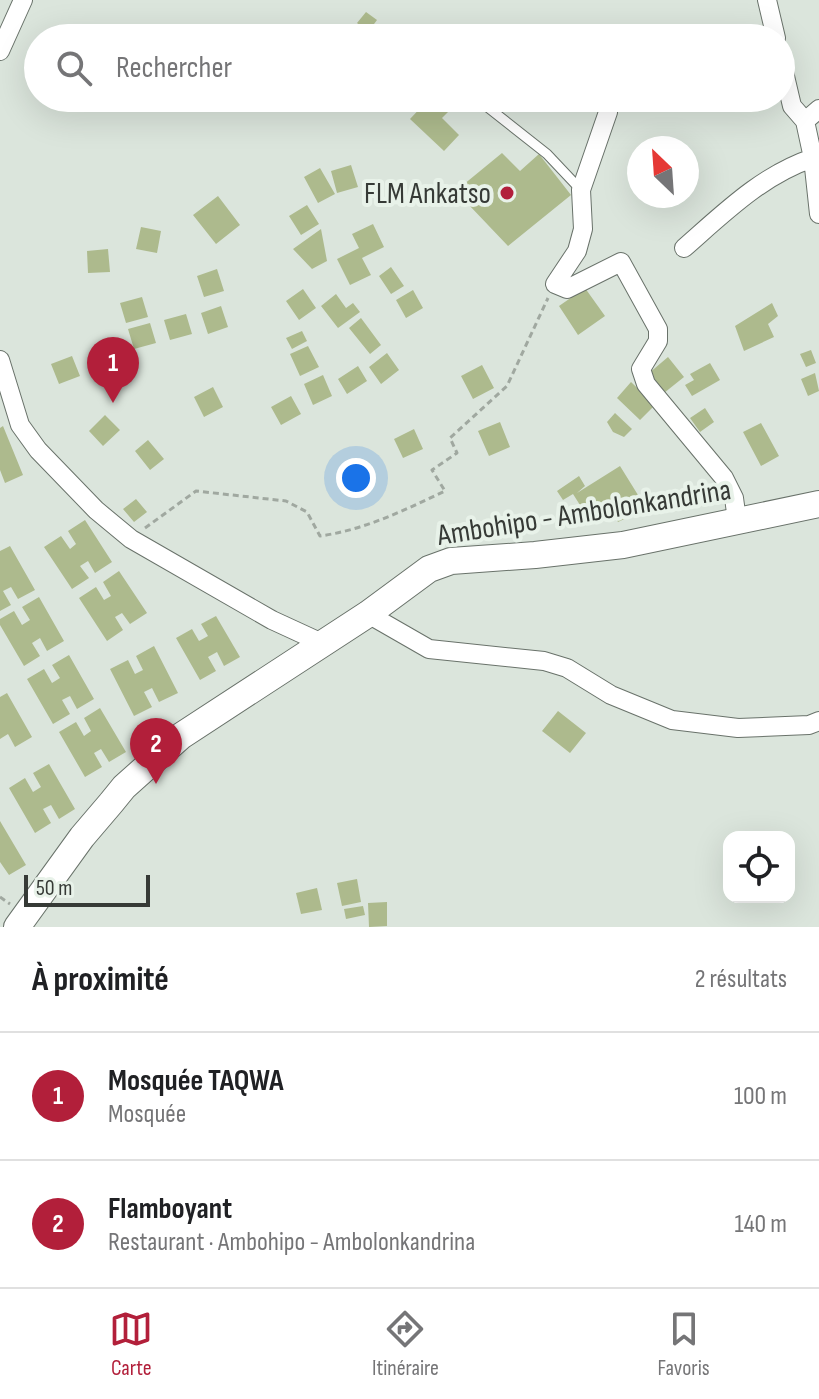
<!DOCTYPE html>
<html lang="fr">
<meta charset="utf-8">
<style>
body{margin:0;font-family:"Sofia Sans Condensed",sans-serif;background:#f2f2f2;color:#202124}
.controls{position:absolute;right:24px;bottom:24px;display:grid;overflow:hidden;border-radius:16px;box-shadow:0 8px 32px #0002}
.controls button{width:72px;height:72px;display:grid;place-items:center;padding:0;border:0;border-bottom:2px solid #e0e0e0;background:#fff;color:#202124;font:40px sans-serif}
.compass{position:absolute;left:627px;top:136px;width:72px;height:72px;border-radius:50%;background:#fff;box-shadow:0 8px 32px #0002;rotate:335deg}
.scale{position:absolute;left:24px;bottom:20px;width:126px;box-sizing:border-box;padding-left:8px;border:4px solid #363a36;border-top:0;font-size:22px;line-height:28px;white-space:nowrap;color:#363a36;-webkit-text-stroke:6px #e8f2e9;paint-order:stroke}
.you{position:absolute;left:356px;top:478px;width:28px;height:28px;margin:-20px;border:6px solid #fff;border-radius:50%;background:#1a73e8;box-shadow:0 0 0 12px #1a73e833}
.badge{display:grid;place-items:center;width:52px;height:52px;border-radius:50%;background:#b21f3a;color:#fff;font-size:26px;font-weight:700}
.pin{position:absolute;translate:-50% -66px;filter:drop-shadow(0 2px 4px #0008)}
.pin::after{content:'';position:absolute;top:42px;width:28px;height:24px;background:inherit;clip-path:polygon(0 0,100% 0,50% 100%)}
.list{margin:0;padding:0;list-style:none}
h2{display:flex;justify-content:space-between;align-items:center;height:104px;margin:0;padding:0 32px;font-size:34px}
h2 small{font-size:26px;font-weight:400;color:#757577}
.list li{display:grid;grid-template-columns:52px 1fr auto;gap:24px;align-items:center;box-sizing:border-box;height:128px;padding:0 32px;border-top:2px solid #e0e0e0}
.list b{display:block;font-size:30px;white-space:nowrap}
.list p{margin:0;font-size:26px;white-space:nowrap;color:#757577}
.list em{font-size:26px;font-style:normal;color:#757577}
.icon{flex:none;width:44px;height:44px;fill:none;stroke:currentColor;stroke-width:2;stroke-linecap:round;stroke-linejoin:round}
.map{position:relative;flex:none;width:819px;height:927px;overflow:hidden}
.search{position:absolute;background:#fff;box-shadow:0 8px 32px #0002;left:24px;right:24px;top:24px;height:88px;display:flex;align-items:center;gap:20px;box-sizing:border-box;padding:0 28px;border-radius:44px;color:#757577;font-size:30px}
.sheet{height:360px;background:#fff}
nav{display:flex;justify-content:space-around;align-items:center;box-sizing:border-box;height:112px;border-top:2px solid #e0e0e0;background:#fff;font-size:22px;color:#757577}
nav a{display:grid;justify-items:center;gap:4px}
nav .on{color:#b21f3a}
.map>svg:first-child{display:block}
</style>
<div class="map">
<svg width="819" height="927" viewBox="0 0 819 927">
<rect width="100%" height="100%" fill="#dbe5dc"/>
<path fill="#adba8d" d="M366 12 377 20 368 32 357 23Z
M386 24 392 36 370 38 368 33Z
M424 98H462L442 118 459 135 444 151 410 119 427 101Z
M502 153 520 171 539 154 571 195 508 246 468 204 474 201 463 185Z
M351 165 358 187 337 193 331 171Z
M320 168 335 194 318 203 304 177Z
M218 196 240 225 216 244 193 215Z
M307 205 319 224 301 235 289 216Z
M373 224 384 247 362 258 371 275 350 285 337 259 359 248 352 234Z
M141 227 161 231 157 253 136 249Z
M321 229 327 261 312 269 293 249Z
M108 249 110 272 88 273 87 251Z
M391 267 404 286 391 294 379 276Z
M217 269 224 291 204 297 197 276Z
M585 288 605 316 578 335 559 306Z
M303 289 316 308 299 320 286 301Z
M413 290 423 308 406 318 396 300Z
M336 294 346 308 353 303 360 312 338 328 321 306Z
M142 297 148 317 126 323 120 303Z
M772 303 778 316 768 324 774 337 744 351 735 326Z
M221 306 228 327 208 334 201 313Z
M186 314 192 334 170 340 164 320Z
M361 318 381 345 370 354 349 328Z
M150 323 156 343 134 349 128 329Z
M302 331 307 341 292 349 286 338Z
M308 346 319 367 300 376 290 354Z
M811 350 816 363 806 367 800 354Z
M387 353 399 370 381 384 369 367Z
M72 356 80 376 59 384 51 364Z
M668 357 684 377 664 393 648 374Z
M710 363 720 380 692 396 685 385 694 380 690 374Z
M482 365 494 388 473 399 461 376Z
M358 366 367 381 347 394 338 379Z
M815 373 819 391 808 396 801 379Z
M323 375 332 396 313 405 304 384Z
M631 382 655 405 640 420 617 398Z
M213 387 223 407 204 417 194 397Z
M291 396 301 414 281 425 271 407Z
M705 408 714 422 700 432 690 418Z
M615 413 632 429 624 437 613 432 607 422Z
M105 415 120 430 103 446 89 431Z
M500 422 510 447 489 456 478 431Z
M761 423 779 456 761 466 743 432Z
M3 426 23 475 5 483 0 470V428Z
M414 429 423 449 403 458 394 439Z
M148 440 164 459 150 470 135 451Z
M620 466 638 495 592 524 573 494 563 500 557 491 579 476 585 486 577 493Z
M136 499 147 512 134 522 123 509Z
M640 499 645 509 618 522 613 512Z
M85 520 112 562 95 573 88 561 80 566 89 578 72 589 44 547 61 536 70 549 76 544 68 531Z
M10 546 35 590 18 599 11 587 3 591 11 605 0 611V551Z
M119 571 147 613 130 624 122 613 115 617 123 630 107 641 79 598 96 587 104 600 111 596 103 582Z
M39 597 64 641 47 651 40 638 32 643 40 656 24 666 0 625V619L14 611 22 625 30 620 22 607Z
M216 616 240 657 224 666 217 652 208 657 216 671 200 680 176 638 192 629 199 641 208 636 201 624Z
M154 646 178 693 159 702 152 688 144 692 152 707 134 716 110 669 128 660 135 674 143 670 136 656Z
M69 655 94 699 77 709 70 696 62 700 70 714 53 724 27 679 44 669 52 683 60 678 52 665Z
M7 693 32 737 15 747 8 734 0 739V697Z
M100 708 126 752 109 762 101 749 94 753 102 767 85 777 59 732 76 722 84 736 91 731 84 718Z
M558 711 586 733 570 753 542 731Z
M49 764 75 809 59 819 51 805 43 809 51 823 35 833 9 788 25 778 33 792 41 787 33 773Z
M0 821 26 865 9 875 0 862Z
M357 879 361 902 342 906 337 883Z
M317 888 322 910 301 914 296 893Z
M387 902V926L369 927 368 903Z
M363 906 365 915 346 919 344 909Z"/>
<g fill="none" stroke-linecap="round" stroke-linejoin="round">
<g stroke="#69726a" stroke-width="11">
<path id="lane" d="M476 98 547 154 581 190"/>
</g>
<g stroke="#69726a" stroke-width="20">
<path id="street" d="M767 0 776 38
M0 51 23 0
M781 59 792 106 805 121
M608 112 581 190 583 229 577 251 555 284 567 289 621 262 658 329V341L641 369 646 384 724 478 734 498 737 520
M813 158 805 121 819 109
M684 248C724 213 762 175 813 158L819 214
M0 360 20 425 38 450 96 510 131 539 272 620 322 643
M368 614 429 649 544 661 567 668 611 695 672 720 738 728 809 725 819 721"/>
</g>
<g stroke="#69726a" stroke-width="28">
<path id="secondary" d="M17 927 82 837 111 803 124 787 181 736 368 614 429 569 451 561 535 555 623 545 819 504"/>
</g>
<path stroke="#a0a8a0" stroke-width="3" stroke-dasharray="6 4" stroke-linecap="butt" d="M145 528 196 491 286 501 307 512 320 536C364 530 405 510 445 491L432 470 457 453 450 438 507 386 548 298
M0 897 10 904"/>
<use href="#lane" stroke="#fff" stroke-width="9"/>
<use href="#street" stroke="#fff" stroke-width="18"/>
<use href="#secondary" stroke="#fff" stroke-width="26"/>
</g>
<circle fill="#b21f3a" stroke="#e8f2e9" stroke-width="3" cx="507" cy="193" r="8"/>
<g text-anchor="middle" stroke-width="8" stroke-linejoin="round" paint-order="stroke">
<g font-size="30" fill="#363a36" stroke="#e8f2e9" text-anchor="end">
<text x="491" y="203">FLM Ankatso</text>
</g>
<g font-size="30" fill="#363a36" stroke="#e8f2e9">
<text transform="translate(584 512) rotate(-9)" y="10">Ambohipo - Ambolonkandrina</text>
</g>
</g>
</svg>
<div class="controls">
<button><svg class="icon" aria-label="locate" viewBox="0 0 24 24"><circle cx="12" cy="12" r="6"/><path d="M12 2v4M12 18v4M2 12h4M18 12h4"/></svg></button>
</div>
<svg class="compass" viewBox="-18 -18 36 36"><path d="M0-13l5 13h-10z" fill="#e53935"/><path d="M0 13l5-13h-10z" fill="#757577"/></svg>
<div class="scale">50 m</div>
<div class="you"></div>
<div class="pin badge" style="left:113px;top:403px">1</div>
<div class="pin badge" style="left:156px;top:784px">2</div>
<div class="search"><svg class="icon" aria-label="search" viewBox="0 0 24 24"><circle cx="10" cy="10" r="6"/><path d="M15 15l6 6"/></svg>Rechercher</div>
</div>
<section class="sheet">
<h2>À proximité<small>2 résultats</small></h2>
<ul class="list">
<li><span class="badge">1</span><div><b>Mosquée TAQWA</b><p>Mosquée</p></div><em>100 m</em></li>
<li><span class="badge">2</span><div><b>Flamboyant</b><p>Restaurant · Ambohipo - Ambolonkandrina</p></div><em>140 m</em></li>
</ul>
</section>
<nav>
<a class="on"><svg class="icon" aria-label="map" viewBox="0 0 24 24"><path d="M3 6l6-2 6 2 6-2v14l-6 2-6-2-6 2zM9 4v14M15 6v14"/></svg>Carte</a>
<a><svg class="icon" aria-label="directions" viewBox="0 0 24 24"><path d="M12 3l9 9-9 9-9-9zM9 14v-3h6M13 9l2 2-2 2"/></svg>Itinéraire</a>
<a><svg class="icon" aria-label="saved" viewBox="0 0 24 24"><path d="M7 4h10v16l-5-4-5 4z"/></svg>Favoris</a>
</nav>
